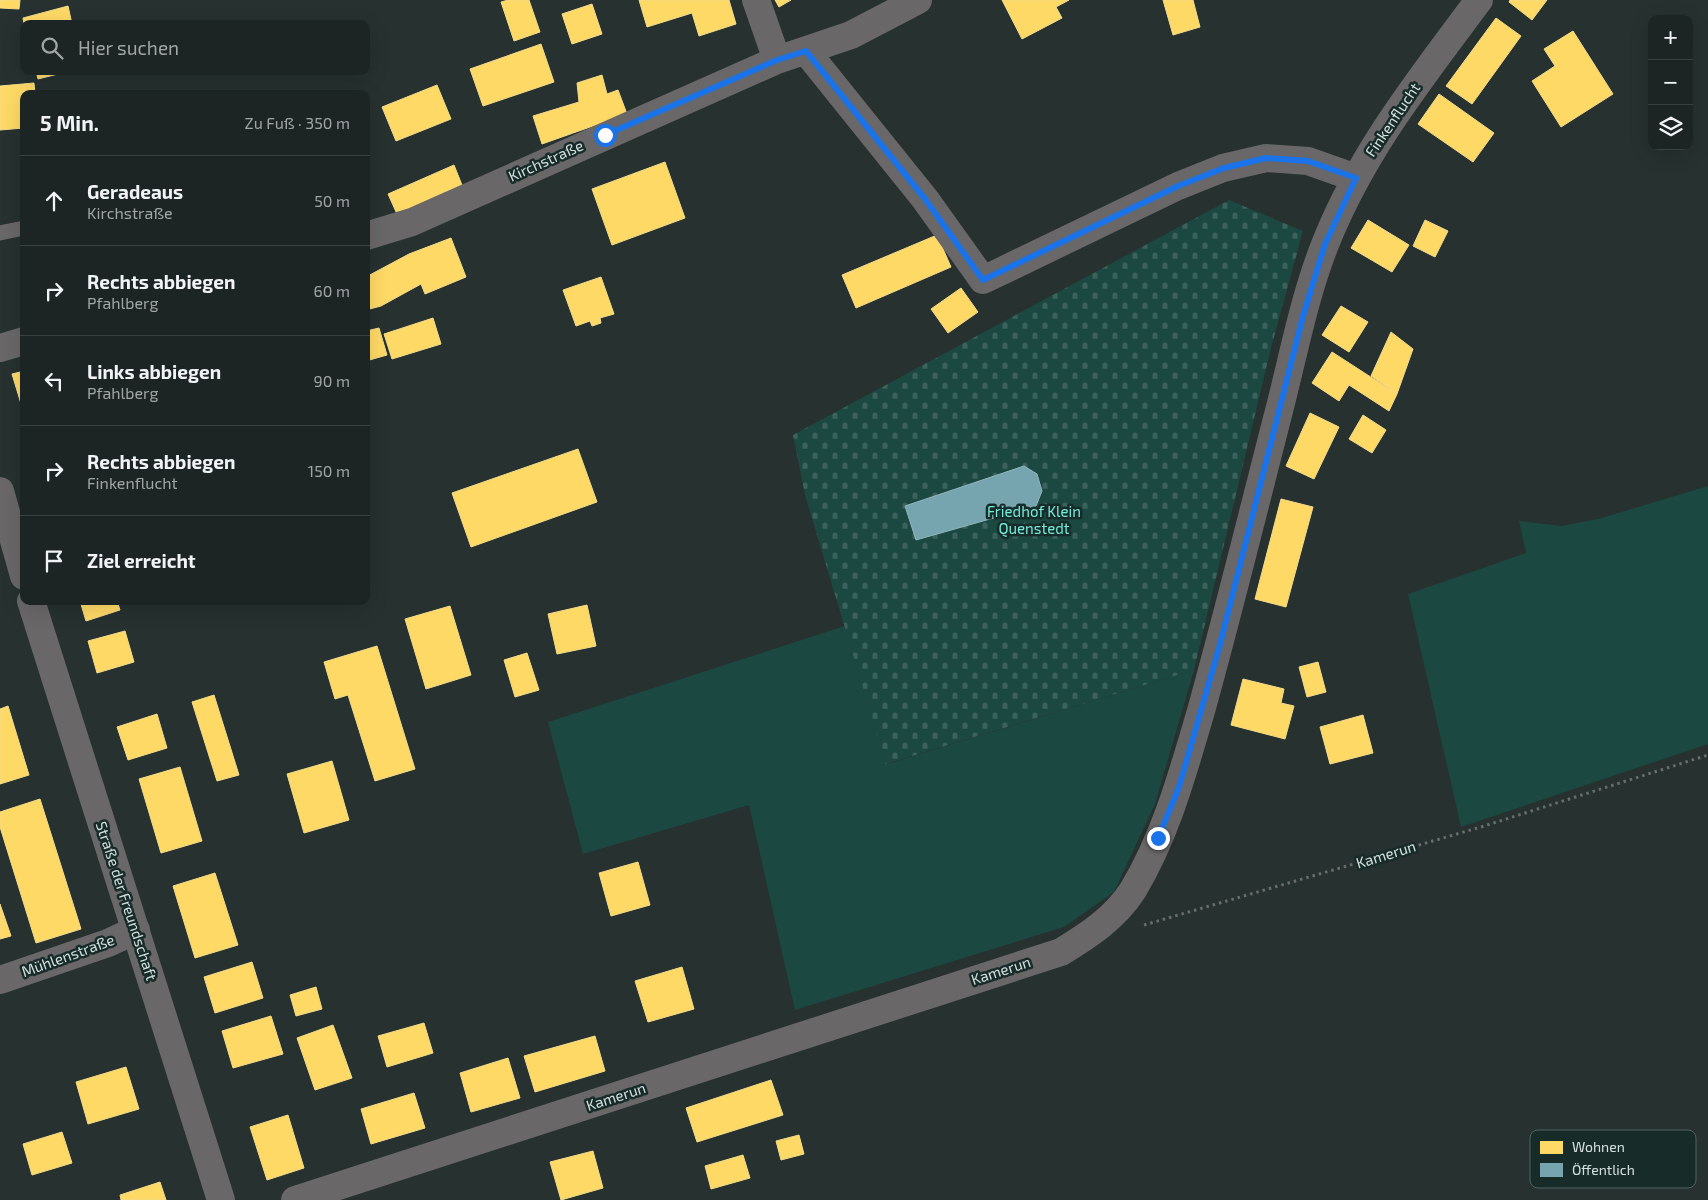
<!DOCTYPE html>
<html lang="de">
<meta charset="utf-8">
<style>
body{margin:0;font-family:"Exo 2",sans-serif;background:#252d2c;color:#f1f3f6}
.controls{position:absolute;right:15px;top:15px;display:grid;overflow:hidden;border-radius:10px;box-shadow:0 5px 20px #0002}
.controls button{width:45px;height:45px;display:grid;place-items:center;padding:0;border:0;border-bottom:1px solid #3a4241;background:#1c2524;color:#f1f3f6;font:25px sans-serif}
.stop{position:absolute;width:15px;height:15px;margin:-11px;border:4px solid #1a73e8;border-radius:50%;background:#fff}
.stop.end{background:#1a73e8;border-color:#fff;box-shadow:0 1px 5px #0008}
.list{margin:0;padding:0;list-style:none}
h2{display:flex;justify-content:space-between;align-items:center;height:65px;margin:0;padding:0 20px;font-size:21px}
h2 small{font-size:16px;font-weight:400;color:#a0a5a6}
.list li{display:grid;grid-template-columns:32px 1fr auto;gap:15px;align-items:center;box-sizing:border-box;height:90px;padding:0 20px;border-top:1px solid #3a4241}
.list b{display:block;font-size:19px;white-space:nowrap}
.list p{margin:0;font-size:16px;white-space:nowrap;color:#a0a5a6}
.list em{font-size:16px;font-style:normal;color:#a0a5a6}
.icon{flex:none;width:28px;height:28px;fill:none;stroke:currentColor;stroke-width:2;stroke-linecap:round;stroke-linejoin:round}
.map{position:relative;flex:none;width:1708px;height:1200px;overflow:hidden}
.search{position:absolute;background:#1c2524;box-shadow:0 5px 20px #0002;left:20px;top:20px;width:350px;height:55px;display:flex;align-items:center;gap:12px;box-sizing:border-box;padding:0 18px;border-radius:10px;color:#a0a5a6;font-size:19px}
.panel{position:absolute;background:#1c2524;box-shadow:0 5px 20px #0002;left:20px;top:90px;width:350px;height:515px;border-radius:10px}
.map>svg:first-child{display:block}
</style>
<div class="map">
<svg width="1708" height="1200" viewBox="0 0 1708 1200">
<defs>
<pattern id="cemetery-stones" width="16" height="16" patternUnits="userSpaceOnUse" patternTransform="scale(1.25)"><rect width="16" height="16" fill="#1c4842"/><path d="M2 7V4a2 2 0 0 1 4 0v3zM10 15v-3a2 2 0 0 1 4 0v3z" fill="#3c625d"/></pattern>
</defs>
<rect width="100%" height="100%" fill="#263130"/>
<path fill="#1c4842" d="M1708 486V744L1461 827 1408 594 1526 553 1519 521 1561 526 1598 519Z
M845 626 887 764 1194 670 1155 804 1114 892 1064 927 795 1010 749 805 583 854 548 722Z"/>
<path fill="url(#cemetery-stones)" d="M1229 200 1303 231 1271 348 1194 670 886 764 805 495 793 435Z"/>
<path fill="#ffd966" stroke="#f2db8a" d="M0 0H20L19 9 0 8Z
M508 0H529L540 32 514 41 501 2Z
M639 0H729L736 24 699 36 692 13 647 27Z
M775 0H791L779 7Z
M1002 0H1069L1056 7 1062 18 1022 39Z
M1163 0H1193L1200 27 1173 35Z
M1510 0H1547L1532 20 1509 2Z
M592 4 602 34 572 44 562 14Z
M68 6 72 24H24L23 18Z
M1496 18 1521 36 1472 104 1446 86Z
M1573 31 1613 94 1561 127 1532 81 1555 66 1544 49Z
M541 44 554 82 483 106 470 69Z
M36 71H70L38 79Z
M602 75 607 94 618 90 627 114 542 144 533 116 579 102 577 83Z
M34 83 35 94H24V128L0 130V86Z
M437 85 451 119 396 141 382 107Z
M1439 94 1494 133 1473 162 1418 124Z
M665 162 685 218 612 245 592 189Z
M454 165 462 185 397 214 388 194Z
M1368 220 1409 245 1392 272 1351 248Z
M1425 220 1448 231 1435 257 1413 246Z
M937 235 951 267 856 308 842 275Z
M451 238 466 277 425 294 421 284 381 306 366 310V277L409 254Z
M601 277 614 314 600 318 601 323 592 326 590 321 576 326 563 290Z
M961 288 978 312 948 333 931 309Z
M1341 306 1368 322 1349 352 1322 335Z
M433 318 441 344 392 359 384 334Z
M379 328 387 355 366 361V331Z
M1391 332 1413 349 1397 394 1371 376Z
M1332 352 1397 394 1389 411 1349 385 1339 401 1312 383Z
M24 371V406L22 407 12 374Z
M1310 413 1339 427 1314 479 1286 466Z
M1363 415 1386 430 1372 453 1349 439Z
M578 449 597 502 471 547 452 493Z
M1281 499 1313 507 1286 607 1255 599Z
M80 601H117L120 610 86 621Z
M587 605 596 646 557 654 548 614Z
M450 606 471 675 426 689 405 619Z
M125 631 134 662 97 673 88 641Z
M377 646 415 769 375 781 348 695 335 699 324 662Z
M527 653 539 690 515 697 504 660Z
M1318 662 1326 692 1307 697 1299 667Z
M1243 679 1284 689 1281 703 1294 706 1285 739 1231 725Z
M214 695 239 775 217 781 192 702Z
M8 706 29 775 0 784V709Z
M157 714 167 748 128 760 117 727Z
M1363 715 1373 753 1330 764 1320 727Z
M332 761 349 820 304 833 287 774Z
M180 767 202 841 161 853 139 779Z
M40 799 81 929 36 943 0 827V812Z
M638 862 650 905 611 916 599 873Z
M215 873 238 945 195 958 173 886Z
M0 904 11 936 0 939Z
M252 962 263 998 215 1013 204 977Z
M682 967 694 1009 648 1022 635 981Z
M316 987 322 1009 296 1016 290 995Z
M271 1016 283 1054 233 1068 222 1031Z
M424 1023 433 1053 387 1067 378 1036Z
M333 1025 352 1078 315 1090 297 1038Z
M595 1036 605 1071 535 1092 524 1056Z
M508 1058 520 1098 471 1112 460 1073Z
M126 1067 139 1109 88 1124 76 1082Z
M771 1080 783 1115 697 1142 686 1108Z
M414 1093 425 1128 371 1144 361 1109Z
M288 1115 304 1168 267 1180 250 1127Z
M62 1132 72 1163 32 1175 23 1144Z
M799 1135 804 1154 781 1160 776 1141Z
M593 1151 603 1188 561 1200 550 1162Z
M743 1155 750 1178 711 1189 705 1166Z
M160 1182 166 1200H121L120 1195Z"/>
<path fill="#76a5af" stroke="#92b7bd" d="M1024 466 1037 474 1042 491 1036 506 916 540 905 506Z"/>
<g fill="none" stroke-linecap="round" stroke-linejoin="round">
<path stroke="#696c6c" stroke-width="3" stroke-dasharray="2.5 4" stroke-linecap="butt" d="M1144 925 1481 827 1708 755"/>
<path stroke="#696768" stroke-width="15" d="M0 233 24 228"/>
<path stroke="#696768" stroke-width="28" d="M756 0 777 60
M806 51 925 199 983 280 1178 186 1223 168 1266 158 1308 161 1356 178
M366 236 412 222 777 60 851 35 918 0
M0 348 24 341
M0 491 24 576
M31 601 221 1200
M0 980 108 943 136 930
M295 1200 1061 952C1089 935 1115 918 1133 890 1166 835 1183 772 1201 711 1229 610 1254 508 1280 407 1294 352 1305 294 1326 242 1363 150 1421 78 1479 0"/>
</g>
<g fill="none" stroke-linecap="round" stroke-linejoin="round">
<path stroke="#1a73e8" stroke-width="6" d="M605 135 777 60 806 51 925 199 983 280 1178 186 1224 168 1266 158 1308 161 1356 178 1325 244 1303 316 1219 648 1179 787 1158 838"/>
</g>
<g text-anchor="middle" stroke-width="5" stroke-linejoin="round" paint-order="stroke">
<g font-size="15" fill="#d4e0de" stroke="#172c29">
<text transform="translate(1393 120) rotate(-56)" y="5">Finkenflucht</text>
<text transform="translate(546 161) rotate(-24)" y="5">Kirchstraße</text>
<text transform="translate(1386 855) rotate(-17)" y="5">Kamerun</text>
<text transform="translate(126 901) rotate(72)" y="5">Straße der Freundschaft</text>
<text transform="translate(68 956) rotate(-20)" y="5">Mühlenstraße</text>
<text transform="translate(1001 971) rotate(-18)" y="5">Kamerun</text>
<text transform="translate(616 1097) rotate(-18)" y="5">Kamerun</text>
</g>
<g font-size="15" fill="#73eddc" stroke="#172c29">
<text x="1034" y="517">Friedhof Klein<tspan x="1034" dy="17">Quenstedt</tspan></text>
</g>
</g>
<rect x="1530" y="1130" width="166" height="58" rx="8" fill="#172c29" stroke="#50625f" stroke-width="1"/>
<rect x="1540" y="1141" width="23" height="13" fill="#ffd966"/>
<rect x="1540" y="1163" width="23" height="14" fill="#76a5af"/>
<g font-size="14" fill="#d4e0de">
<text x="1572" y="1152">Wohnen</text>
<text x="1572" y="1175">Öffentlich</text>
</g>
</svg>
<div class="controls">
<button>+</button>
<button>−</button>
<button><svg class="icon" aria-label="layers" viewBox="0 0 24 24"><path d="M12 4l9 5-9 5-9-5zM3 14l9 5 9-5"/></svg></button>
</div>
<div class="stop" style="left:605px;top:135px"></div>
<div class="stop end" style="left:1158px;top:838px"></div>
<div class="search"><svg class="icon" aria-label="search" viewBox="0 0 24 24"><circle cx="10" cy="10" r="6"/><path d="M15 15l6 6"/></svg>Hier suchen</div>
<section class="panel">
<h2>5 Min.<small>Zu Fuß · 350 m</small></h2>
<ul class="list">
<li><svg class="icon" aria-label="ahead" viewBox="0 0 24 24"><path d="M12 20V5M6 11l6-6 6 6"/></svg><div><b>Geradeaus</b><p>Kirchstraße</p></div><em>50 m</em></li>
<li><svg class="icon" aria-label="right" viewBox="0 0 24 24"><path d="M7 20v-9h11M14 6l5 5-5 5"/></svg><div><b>Rechts abbiegen</b><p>Pfahlberg</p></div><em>60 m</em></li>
<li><svg class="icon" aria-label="left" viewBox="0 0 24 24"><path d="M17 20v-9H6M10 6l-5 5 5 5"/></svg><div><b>Links abbiegen</b><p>Pfahlberg</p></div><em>90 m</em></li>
<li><svg class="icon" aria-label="right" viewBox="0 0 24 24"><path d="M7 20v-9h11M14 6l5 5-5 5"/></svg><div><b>Rechts abbiegen</b><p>Finkenflucht</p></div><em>150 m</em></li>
<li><svg class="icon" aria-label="arrive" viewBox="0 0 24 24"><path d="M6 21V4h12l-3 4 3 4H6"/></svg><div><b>Ziel erreicht</b></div></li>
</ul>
</section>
</div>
